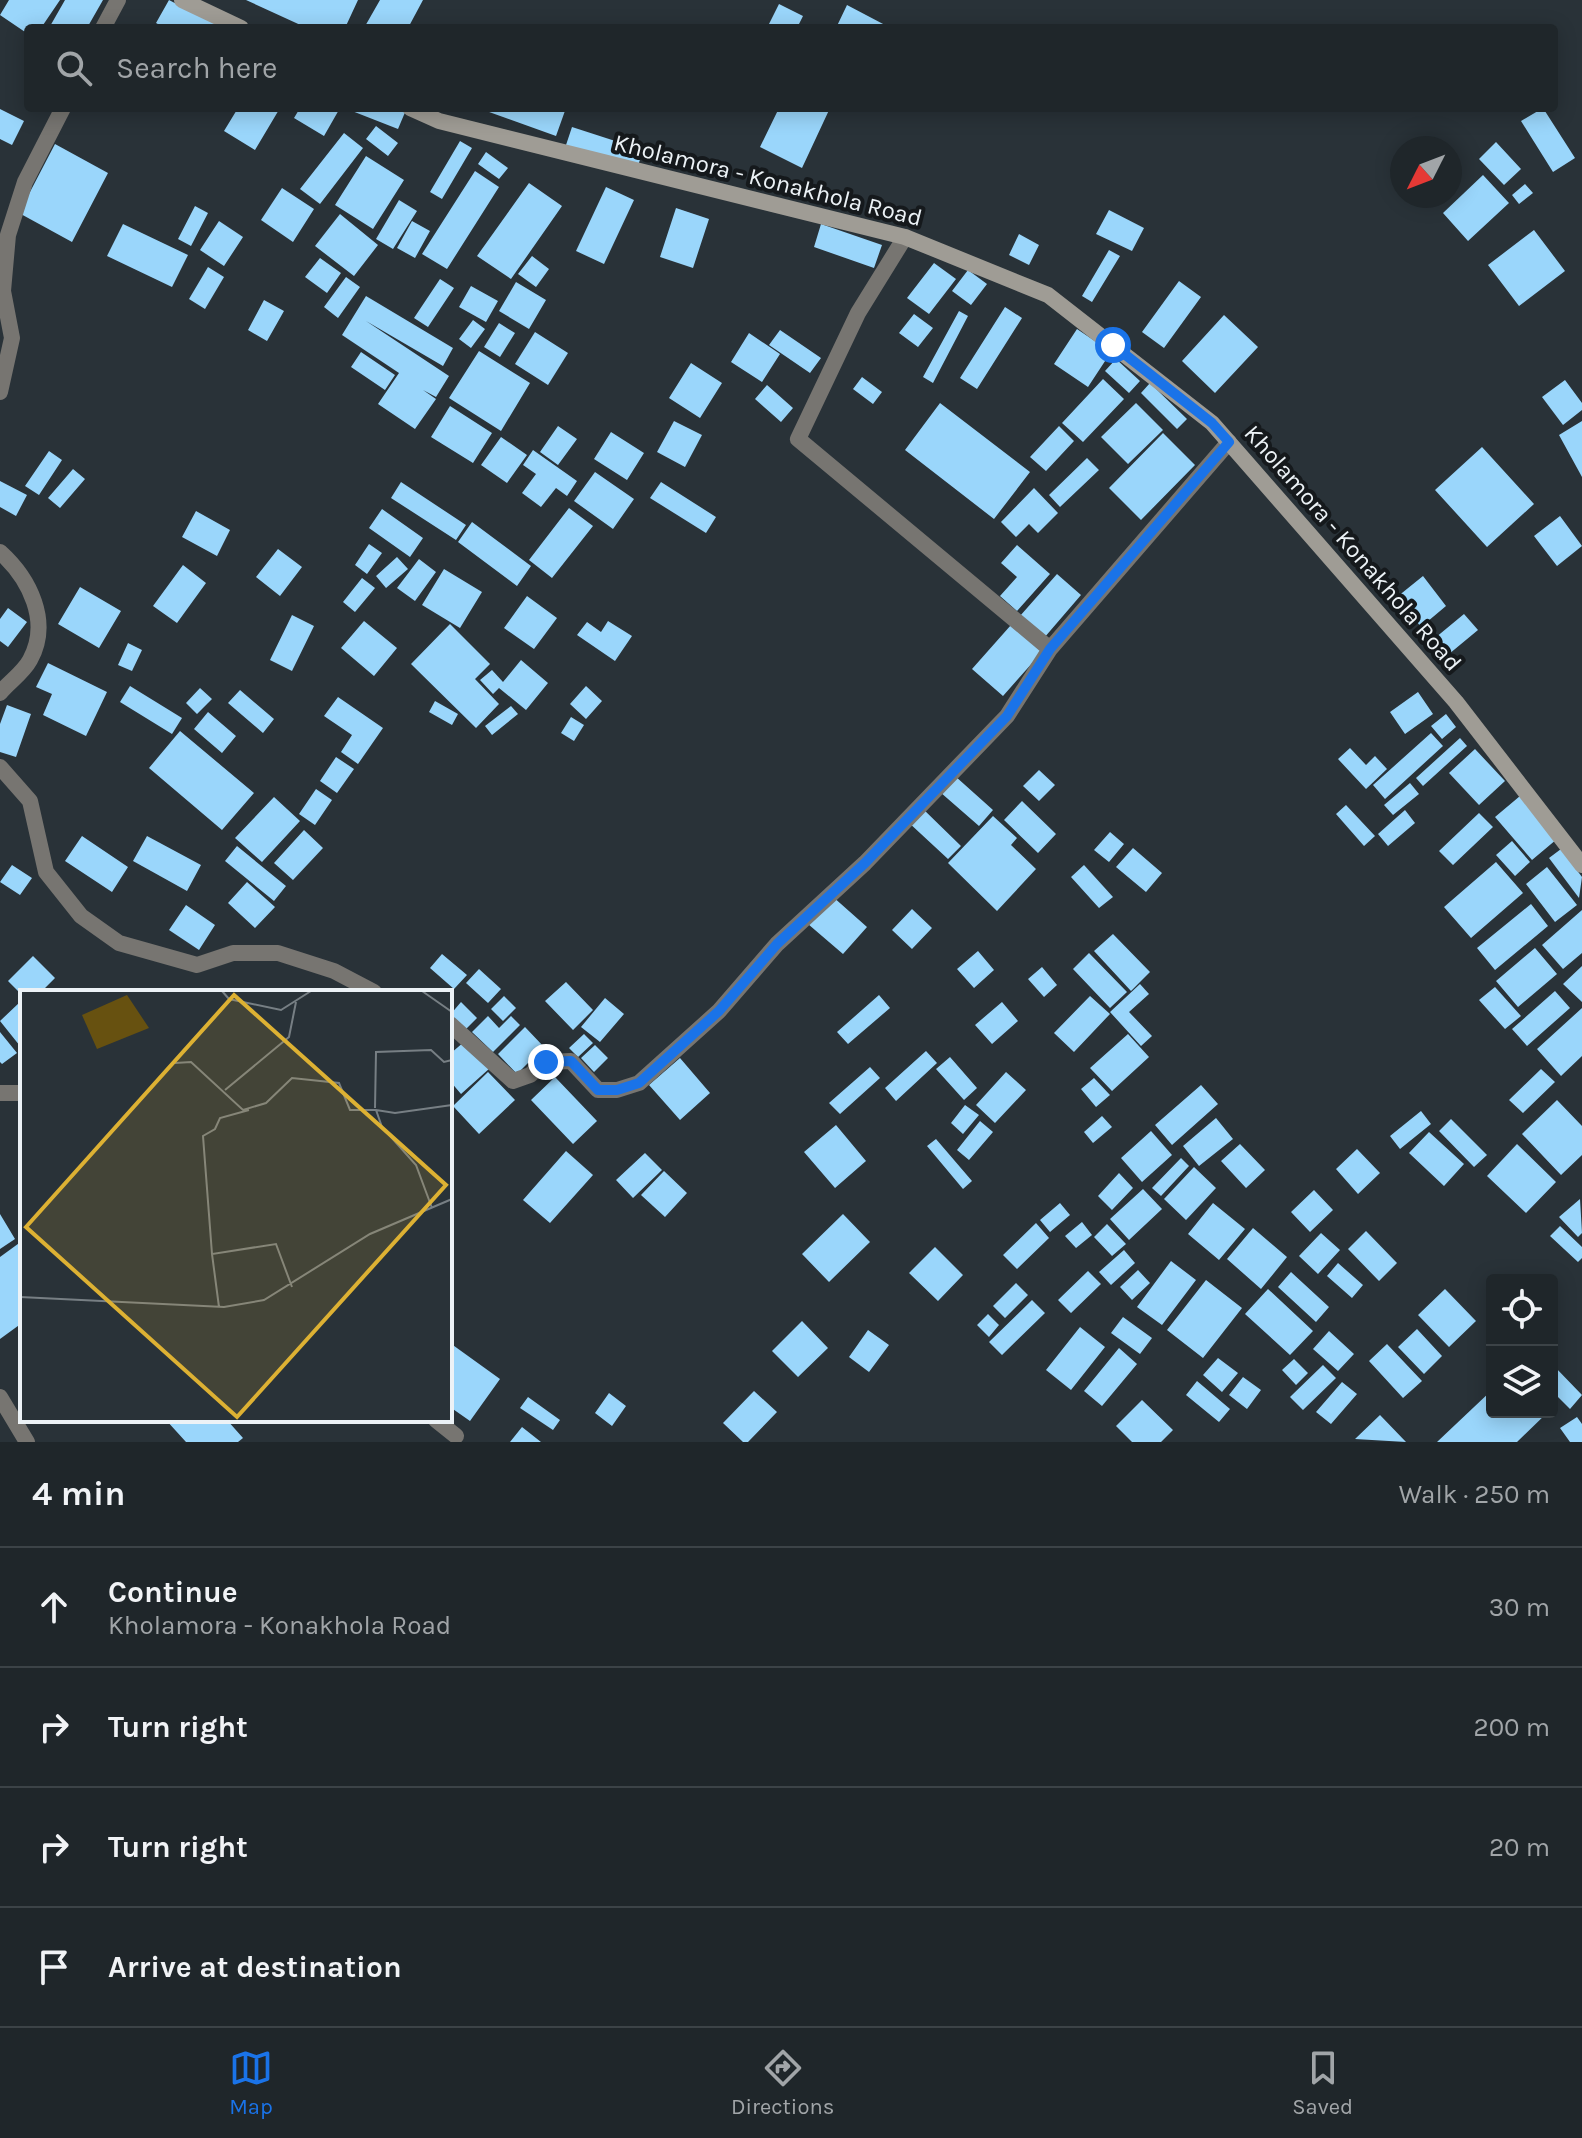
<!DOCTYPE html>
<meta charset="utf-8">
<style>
body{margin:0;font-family:Karla,sans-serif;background:#272e32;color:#f1f3f6}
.controls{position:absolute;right:24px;bottom:24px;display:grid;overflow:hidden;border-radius:8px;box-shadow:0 4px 20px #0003}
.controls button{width:72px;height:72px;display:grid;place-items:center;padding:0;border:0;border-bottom:2px solid #3c4347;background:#1f262a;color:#f1f3f6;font:40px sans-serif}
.compass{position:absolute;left:1390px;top:136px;width:72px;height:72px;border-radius:50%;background:#1f262a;box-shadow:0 4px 20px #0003;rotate:228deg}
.stop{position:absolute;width:24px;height:24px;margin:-18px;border:6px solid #1a73e8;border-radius:50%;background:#fff}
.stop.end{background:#1a73e8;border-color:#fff;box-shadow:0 2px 8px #0008}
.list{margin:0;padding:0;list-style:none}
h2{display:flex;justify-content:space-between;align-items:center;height:104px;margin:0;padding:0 32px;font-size:34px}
h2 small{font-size:26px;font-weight:400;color:#a1a5a8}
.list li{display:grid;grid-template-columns:52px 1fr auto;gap:24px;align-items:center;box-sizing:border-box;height:120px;padding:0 32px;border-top:2px solid #3c4347}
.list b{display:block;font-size:30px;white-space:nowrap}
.list p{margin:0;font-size:26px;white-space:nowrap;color:#a1a5a8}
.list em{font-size:26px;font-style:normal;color:#a1a5a8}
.icon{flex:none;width:44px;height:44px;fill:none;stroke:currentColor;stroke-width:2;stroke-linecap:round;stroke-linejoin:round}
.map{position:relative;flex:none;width:1582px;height:1442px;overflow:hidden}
.search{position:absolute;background:#1f262a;box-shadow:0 4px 20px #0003;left:24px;right:24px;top:24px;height:88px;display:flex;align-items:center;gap:20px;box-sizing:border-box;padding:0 28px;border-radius:8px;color:#a1a5a8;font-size:30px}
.sheet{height:584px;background:#1f262a}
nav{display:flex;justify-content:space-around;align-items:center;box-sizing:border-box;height:112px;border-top:2px solid #3c4347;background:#1f262a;font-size:22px;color:#a1a5a8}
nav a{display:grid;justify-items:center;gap:4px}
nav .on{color:#1a73e8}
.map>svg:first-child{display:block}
</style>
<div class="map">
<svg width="1582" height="1442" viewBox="0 0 1582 1442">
<rect width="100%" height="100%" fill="#293238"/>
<path fill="#9ad6fb" d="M9 0H60L41 28H28V34L0 15Z
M65 0H103L87 28H49Z
M169 0 205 19 234 28H165L156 23Z
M246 0H358L345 28H307Z
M380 0H423L408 28H364Z
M779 4 803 16 797 28H767Z
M847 5 885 25 884 28H836Z
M238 108H280L255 150 224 131Z
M300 108H340L324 136 294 118Z
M353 108H402L406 110 398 129 352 111Z
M478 108H566L556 136Z
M779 108H830L802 168 760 147Z
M1543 108 1575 158 1553 172 1521 121Z
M0 109 24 121 12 145 0 139Z
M376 126 398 143 388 156 366 139Z
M572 127 643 150 637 169 566 145Z
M344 133 363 148 320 204 300 189Z
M460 141 472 148 442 199 430 192Z
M1496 142 1521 169 1504 185 1479 159Z
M55 144 108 173 72 242 19 213Z
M486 152 508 168 499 179 478 164Z
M366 156 404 180 373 229 335 205Z
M475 171 499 187 447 269 422 254Z
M1483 175 1509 203 1468 241 1443 213Z
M529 183 562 206 511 279 477 256Z
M1525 184 1533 193 1519 204 1512 195Z
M606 187 634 200 604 264 576 251Z
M282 188 314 209 293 242 261 220Z
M399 200 417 211 393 249 376 239Z
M195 206 208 213 191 246 178 239Z
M676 208 709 219 693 268 660 257Z
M1109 210 1144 228 1132 251 1096 234Z
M340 214 378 245 354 276 315 246Z
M219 221 243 237 224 266 200 250Z
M412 221 430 231 415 258 397 248Z
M123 224 188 255 172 287 107 256Z
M821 224 882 245 874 268 814 247Z
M1534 230 1565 271 1519 306 1488 265Z
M1019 234 1039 245 1029 265 1009 255Z
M1109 250 1120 256 1092 302 1082 296Z
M532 256 549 269 536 287 518 274Z
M320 258 341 273 327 293 305 277Z
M934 263 956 279 929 314 907 298Z
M208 267 224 277 205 309 189 299Z
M968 270 987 284 971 305 952 291Z
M346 277 360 287 338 318 324 307Z
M440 279 454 288 428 327 414 318Z
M1179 281 1201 297 1164 348 1142 332Z
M516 282 546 300 529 329 499 311Z
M471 286 498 301 486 322 459 307Z
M366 296 453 348 443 366 366 321 449 376 436 397 423 390 436 399 415 429 378 404 399 373 342 335Z
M264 300 284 311 267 341 248 330Z
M1005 307 1022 318 977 389 960 378Z
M959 311 968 316 933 383 923 377Z
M914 314 933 328 918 347 899 333Z
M1224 315 1258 347 1215 393 1182 361Z
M473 320 485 329 471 348 459 339Z
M499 323 515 333 500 357 484 347Z
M1077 329 1111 352 1088 387 1054 364Z
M780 330 821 358 810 373 769 345Z
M535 332 568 353 548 385 515 364Z
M749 333 780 354 762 382 731 362Z
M479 351 530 383 501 431 449 398Z
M361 352 395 375 385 390 351 367Z
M1116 359 1140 381 1129 393 1105 371Z
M691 363 722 383 700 418 669 398Z
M862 377 882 392 873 404 853 389Z
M1103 379 1124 399 1083 442 1062 423Z
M1565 380 1582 403V410L1563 425 1542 397Z
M1150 383 1187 419 1177 429 1141 393Z
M767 385 793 408 781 422 755 399Z
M940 403 1030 472 994 519 905 450Z
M1136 403 1163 430 1128 464 1101 437Z
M450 406 492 433 473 463 431 437Z
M674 421 702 435 685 467 657 452Z
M1582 421V477L1559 435Z
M558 426 577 439 558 465 540 452Z
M1059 426 1074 441 1046 471 1030 457Z
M611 432 644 453 627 480 594 459Z
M1163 433 1195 465 1141 520 1109 488Z
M501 437 527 455 507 483 481 465Z
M1482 447 1534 504 1487 547 1435 490Z
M533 450 577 481 567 496 556 488 541 507 522 493 536 474 523 465Z
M49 451 62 460 39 495 25 486Z
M1087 458 1099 470 1060 507 1049 495Z
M73 469 85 479 60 508 48 498Z
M595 472 634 499 613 529 574 501Z
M0 481 27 495 16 516 0 507Z
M401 482 466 525 456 540 391 498Z
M661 482 716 517 706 533 650 498Z
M1034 488 1058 513 1038 533 1029 524 1016 537 1001 522Z
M569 508 593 526 552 578 529 560Z
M382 509 423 538 410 557 369 528Z
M196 511 230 530 217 556 182 537Z
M1560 516 1582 546 1557 566 1534 536Z
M472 522 531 566 517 586 458 542Z
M369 544 382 553 367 574 355 565Z
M1017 545 1050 574 1017 611 1000 596 1017 577 1001 563Z
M278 549 302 567 280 596 256 577Z
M397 557 408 569 386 588 376 576Z
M419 559 436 572 415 601 397 588Z
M183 565 206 583 177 623 153 606Z
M444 569 482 592 460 628 422 605Z
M1057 574 1081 595 1044 638 1020 616Z
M1423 576 1446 606 1421 627 1397 597Z
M362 578 375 588 355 612 343 602Z
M80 587 121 611 99 648 58 624Z
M527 596 557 618 534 649 504 628Z
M8 608 27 622 8 647 0 641V619Z
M1464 614 1478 630 1449 654 1435 638Z
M292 615 314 626 292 671 270 660Z
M364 621 397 648 374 676 341 648Z
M608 621 632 636 615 661 577 635 587 622 601 632Z
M450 624 490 664 475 679 499 704 476 728 411 664Z
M1011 625 1042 652 1003 696 972 669Z
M128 643 142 650 132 671 118 665Z
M521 660 548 683 526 710 499 688 493 694 480 680 492 670 503 682Z
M48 663 107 692 86 736 43 715 52 694 36 687Z
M130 686 182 718 172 734 120 702Z
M586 686 602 701 586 719 570 704Z
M200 688 212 699 197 714 186 703Z
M240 690 274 719 263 733 228 703Z
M1418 692 1433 714 1405 734 1390 712Z
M338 697 383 728 358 764 341 752 352 735 324 716Z
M435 701 458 714 452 725 429 712Z
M7 705 31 714 16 757 0 752V724Z
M511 706 518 714 492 735 485 726Z
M208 712 236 736 222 753 194 729Z
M1446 714 1456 727 1442 739 1431 726Z
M571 717 584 725 574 741 561 733Z
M180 731 254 793 222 830 149 768Z
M1431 733 1443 746 1385 799 1373 785Z
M1460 738 1467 746 1423 786 1416 778Z
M1350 748 1366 765 1375 756 1387 769 1366 789 1338 759Z
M1475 749 1505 781 1479 805 1449 773Z
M336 757 354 769 337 793 320 781Z
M1039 770 1055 785 1039 801 1023 786Z
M955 776 993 810 979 826 940 792Z
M1410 783 1419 794 1393 815 1384 805Z
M316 789 332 800 315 825 299 814Z
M1520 796 1557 839 1532 860 1495 817Z
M274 797 300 821 262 862 235 838Z
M1022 801 1056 834 1038 853 1004 820Z
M1346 805 1375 836 1364 846 1336 814Z
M921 807 961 846 948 859 907 821Z
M1405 810 1415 823 1388 846 1378 834Z
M1479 813 1493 827 1453 865 1439 851Z
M993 816 1017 838 1011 845 1036 869 997 911 948 863Z
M304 830 323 848 293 880 274 863Z
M1110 832 1124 844 1109 862 1094 850Z
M82 836 128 867 112 892 65 861Z
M147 836 201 865 187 891 133 861Z
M1512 841 1530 862 1515 876 1496 855Z
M237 846 286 886 274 901 225 861Z
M1133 848 1162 873 1146 892 1116 867Z
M1561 849 1582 877 1579 898 1549 858Z
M1496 862 1523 893 1471 938 1444 907Z
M12 865 32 878 20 895 0 882Z
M1084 865 1113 897 1099 908 1071 877Z
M1547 867 1577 905 1555 922 1526 884Z
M247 882 275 907 255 928 228 903Z
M832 896 867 927 843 954 808 924Z
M1531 904 1548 926 1495 970 1477 948Z
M186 905 215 925 199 950 169 930Z
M912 909 932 928 912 949 892 930Z
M1582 910V953L1563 969 1542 945Z
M1113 934 1150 972 1131 991 1094 951Z
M1535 948 1557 974 1518 1007 1496 981Z
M978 951 994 970 974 988 957 969Z
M1089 953 1127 992 1110 1008 1073 969Z
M442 954 467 975 454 989 430 968Z
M33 956 55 978 41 992 22 995 8 981Z
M1582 966V1002L1563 984Z
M1042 967 1057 985 1044 997 1028 979Z
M479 969 501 989 488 1003 466 983Z
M566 982 593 1010 573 1030 545 1001Z
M1140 984 1149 994 1129 1012 1152 1036 1141 1046 1110 1012Z
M1495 987 1521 1016 1505 1029 1479 1000Z
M1555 991 1570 1008 1527 1046 1512 1029Z
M879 995 890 1008 848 1044 837 1032Z
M504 996 516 1008 503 1021 491 1009Z
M1090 996 1110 1014 1074 1052 1054 1033Z
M605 998 624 1014 600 1042 581 1027Z
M20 1002 22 1044 20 1046 0 1021Z
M461 1002 477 1018 465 1030 450 1015Z
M1002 1002 1018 1021 992 1044 975 1025Z
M1582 1008V1056L1561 1076 1537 1049Z
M488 1016 499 1028 511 1016 520 1025 493 1052 472 1032Z
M525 1027 544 1047 517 1074 498 1054Z
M0 1032 17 1053 2 1064 0 1062Z
M584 1034 593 1043 578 1057 569 1048Z
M1128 1034 1149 1057 1112 1091 1090 1068Z
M465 1041 490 1068 461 1094 450 1081V1054Z
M595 1045 608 1058 594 1072 581 1058Z
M926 1051 937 1063 896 1101 885 1088Z
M950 1057 977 1088 964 1100 936 1069Z
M680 1058 710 1093 680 1120 649 1085Z
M870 1067 880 1078 840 1114 829 1103Z
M1541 1069 1555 1082 1523 1113 1509 1100Z
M488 1072 515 1100 479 1134 453 1106Z
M1006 1072 1026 1090 995 1123 976 1105Z
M555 1077 597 1121 573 1144 531 1100Z
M1094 1078 1110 1095 1096 1107 1081 1089Z
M1201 1085 1218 1104 1172 1145 1155 1125Z
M1557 1100 1582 1126V1155L1561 1175 1522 1134Z
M965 1105 979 1115 963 1134 951 1123Z
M1421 1111 1431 1124 1400 1149 1390 1136Z
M1102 1116 1112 1127 1093 1143 1084 1132Z
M1216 1118 1233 1139 1199 1166 1183 1146Z
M1451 1119 1487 1155 1474 1167 1439 1131Z
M980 1121 993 1132 969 1160 957 1150Z
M836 1125 866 1161 835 1188 804 1152Z
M1151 1131 1172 1155 1142 1182 1121 1158Z
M1429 1132 1464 1164 1444 1186 1409 1153Z
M936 1139 972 1181 963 1189 927 1146Z
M1240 1144 1265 1170 1246 1188 1221 1161Z
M1517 1144 1556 1182 1526 1213 1487 1176Z
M1357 1149 1380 1173 1358 1194 1336 1169Z
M566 1151 593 1175 550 1223 523 1200Z
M645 1153 662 1170 633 1198 616 1180Z
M1181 1158 1189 1166 1161 1196 1152 1188Z
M1194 1167 1216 1188 1186 1220 1164 1199Z
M664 1171 687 1193 665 1217 641 1195Z
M1119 1173 1133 1188 1112 1210 1098 1196Z
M1143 1189 1162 1209 1129 1240 1110 1219Z
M1314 1190 1333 1210 1310 1232 1291 1212Z
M1580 1199 1582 1233 1578 1237 1559 1217Z
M1060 1203 1070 1215 1050 1232 1040 1220Z
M1213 1203 1245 1229 1219 1260 1188 1234Z
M0 1214 15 1239 0 1249Z
M843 1214 870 1242 829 1282 802 1254Z
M1082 1222 1092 1235 1076 1248 1065 1236Z
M1036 1223 1049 1238 1017 1269 1003 1255Z
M1107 1224 1126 1244 1112 1256 1094 1237Z
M1560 1226 1582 1247V1258L1578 1262 1550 1236Z
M1253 1228 1287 1257 1261 1289 1227 1259Z
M1366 1231 1397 1263 1379 1281 1348 1249Z
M1321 1233 1340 1250 1318 1274 1299 1256Z
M22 1241V1323L0 1339V1257Z
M935 1247 963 1275 938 1301 909 1273Z
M1124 1250 1135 1263 1111 1285 1099 1272Z
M1171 1261 1196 1280 1162 1325 1137 1307Z
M1338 1263 1363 1285 1352 1298 1327 1276Z
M1138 1270 1150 1283 1132 1300 1120 1287Z
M1088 1271 1101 1284 1071 1313 1058 1300Z
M1291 1272 1329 1307 1316 1322 1278 1287Z
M1206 1280 1242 1308 1203 1358 1167 1330Z
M1016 1283 1028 1295 1005 1318 993 1306Z
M1268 1289 1313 1331 1290 1355 1245 1314Z
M1445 1289 1476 1321 1449 1347 1418 1315Z
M1032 1300 1045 1313 1002 1355 989 1342Z
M988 1314 999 1325 989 1337 977 1325Z
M1123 1317 1152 1338 1140 1354 1111 1333Z
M802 1321 828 1348 798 1377 772 1351Z
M1080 1327 1105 1347 1071 1390 1046 1370Z
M1417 1329 1442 1356 1424 1374 1398 1347Z
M868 1330 889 1345 869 1372 849 1357Z
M1329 1331 1354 1354 1338 1371 1313 1349Z
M450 1343 500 1379 470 1421 450 1407Z
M1387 1344 1422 1381 1403 1398 1369 1361Z
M1119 1348 1137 1364 1102 1406 1084 1391Z
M1218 1358 1238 1373 1222 1392 1203 1375Z
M1294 1359 1308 1373 1296 1385 1282 1370Z
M1323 1365 1336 1378 1303 1410 1290 1397Z
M1554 1366 1582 1395 1570 1409 1552 1391Z
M1243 1377 1261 1390 1247 1409 1229 1395Z
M1197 1381 1230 1409 1219 1422 1186 1395Z
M1342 1382 1357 1394 1331 1424 1316 1412Z
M1492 1390V1412H1548L1517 1442H1437Z
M754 1391 777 1412 748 1442H743L723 1423Z
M609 1393 626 1406 612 1426 595 1413Z
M528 1397 560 1420 553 1430 520 1408Z
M1142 1400 1173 1430 1161 1442H1132L1116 1426Z
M1380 1415 1406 1442 1355 1439Z
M1577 1417 1582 1424V1442H1570L1560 1428Z
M166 1420H227L243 1438 238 1442H186Z
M522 1427 541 1442H510Z"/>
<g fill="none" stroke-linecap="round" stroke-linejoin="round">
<path stroke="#777571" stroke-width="16" d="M103 28 118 0
M905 237 858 313 798 439 1050 649 1229 442
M0 392 12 338 3 291 8 235 25 182 63 108
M0 552C30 579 51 622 30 660 23 673 9 682 0 693
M0 767 30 801 46 872 81 916 119 943 197 965 233 953H278L334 971 374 992
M450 1024 513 1081 530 1075 546 1062 571 1061 598 1090H617L639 1083 719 1011 777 944 865 863 1007 716 1050 649
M0 1093H22
M0 1397 27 1442
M436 1420 456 1436"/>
<path stroke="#9f9c95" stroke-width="16" d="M182 0 241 28
M410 108 439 121 905 237 1048 295 1212 423 1456 702 1582 865"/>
</g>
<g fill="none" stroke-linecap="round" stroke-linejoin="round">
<path stroke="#1a73e8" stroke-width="10" d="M546 1062 571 1061 598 1090H617L639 1083 719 1011 777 944 865 863 1007 716 1050 649 1229 442 1212 423 1113 345"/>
</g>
<g text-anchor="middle" stroke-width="8" stroke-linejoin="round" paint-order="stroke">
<g font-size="24" fill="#ecf2f6" stroke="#15191c">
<text transform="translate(768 180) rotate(14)" y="8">Kholamora - Konakhola Road</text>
<text transform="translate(1353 548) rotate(49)" y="8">Kholamora - Konakhola Road</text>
</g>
</g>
<g transform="translate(20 990)">
<rect width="432" height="432" fill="#293238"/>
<path d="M107 5 129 38 77 59 62 25Z" fill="#675110"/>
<path fill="none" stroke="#777f84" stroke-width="2" d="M202 1 209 9 261 20 291 1M402 1 432 22M155 73 171 72 223 120 246 113 272 88 319 93 330 120H356L362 137 396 175 412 218M205 100 269 47 276 12M355 118 356 62 411 60 424 72 432 70M356 120 375 123 432 115M192 264 183 146 195 139 200 128 229 120M0 307 204 317 244 310 350 244 432 209M199 317 192 264 256 254 272 297"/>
<path fill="#ddb133" fill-opacity="0.15" stroke="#ddb133" stroke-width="4" d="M214 5 426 195 217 427 6 237Z"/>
<rect width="432" height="432" fill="none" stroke="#ecf2f6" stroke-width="4"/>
</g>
</svg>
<div class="controls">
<button><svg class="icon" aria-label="locate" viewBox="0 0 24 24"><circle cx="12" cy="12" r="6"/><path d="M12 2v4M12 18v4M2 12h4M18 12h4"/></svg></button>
<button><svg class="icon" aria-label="layers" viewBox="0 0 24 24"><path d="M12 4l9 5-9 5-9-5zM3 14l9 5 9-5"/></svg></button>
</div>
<svg class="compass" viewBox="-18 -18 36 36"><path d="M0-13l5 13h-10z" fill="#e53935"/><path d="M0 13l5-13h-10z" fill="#a1a5a8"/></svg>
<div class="stop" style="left:1113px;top:345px"></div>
<div class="stop end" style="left:546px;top:1062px"></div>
<div class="search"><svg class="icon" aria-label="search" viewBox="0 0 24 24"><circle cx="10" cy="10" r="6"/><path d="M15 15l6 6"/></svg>Search here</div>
</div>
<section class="sheet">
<h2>4 min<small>Walk · 250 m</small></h2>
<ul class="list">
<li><svg class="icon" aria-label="ahead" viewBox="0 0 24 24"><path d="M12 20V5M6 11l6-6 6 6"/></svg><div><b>Continue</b><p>Kholamora - Konakhola Road</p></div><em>30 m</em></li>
<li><svg class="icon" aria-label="right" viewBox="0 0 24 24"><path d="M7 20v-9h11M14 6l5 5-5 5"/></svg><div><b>Turn right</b></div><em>200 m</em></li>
<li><svg class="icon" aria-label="right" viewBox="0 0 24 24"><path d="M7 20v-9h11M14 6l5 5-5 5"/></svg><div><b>Turn right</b></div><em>20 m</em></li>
<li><svg class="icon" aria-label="arrive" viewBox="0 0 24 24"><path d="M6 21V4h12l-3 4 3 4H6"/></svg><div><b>Arrive at destination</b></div></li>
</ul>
</section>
<nav>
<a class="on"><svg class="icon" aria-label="map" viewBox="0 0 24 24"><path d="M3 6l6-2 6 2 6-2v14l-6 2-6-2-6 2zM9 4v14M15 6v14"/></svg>Map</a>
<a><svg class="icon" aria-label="directions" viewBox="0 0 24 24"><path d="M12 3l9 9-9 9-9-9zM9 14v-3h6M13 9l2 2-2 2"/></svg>Directions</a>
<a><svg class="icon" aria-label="saved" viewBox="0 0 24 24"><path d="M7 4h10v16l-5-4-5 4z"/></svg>Saved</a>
</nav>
